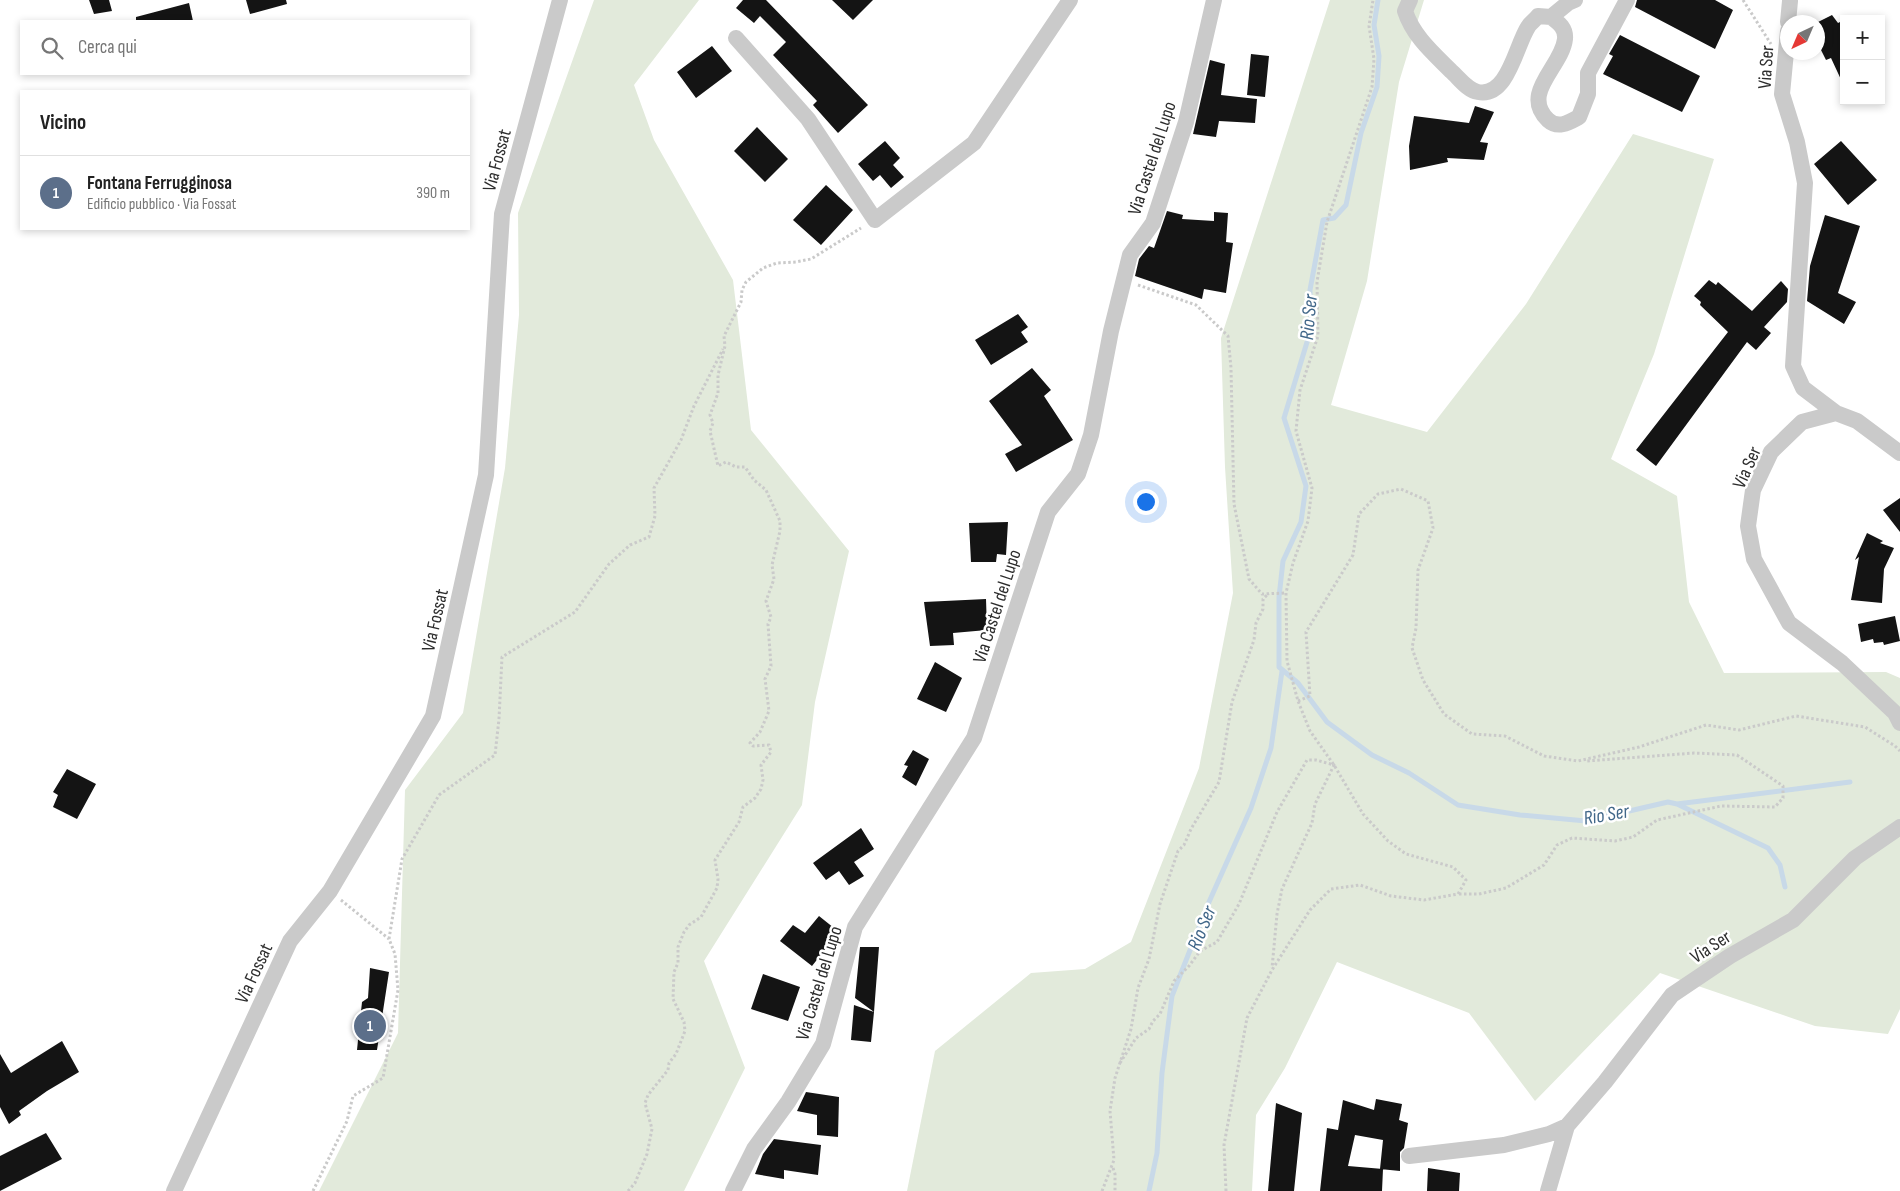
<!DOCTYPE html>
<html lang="it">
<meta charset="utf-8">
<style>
body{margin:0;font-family:"Sofia Sans Condensed",sans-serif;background:#f6f6f6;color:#222}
.controls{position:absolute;right:15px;top:15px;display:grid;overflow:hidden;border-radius:0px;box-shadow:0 2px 8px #0003}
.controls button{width:45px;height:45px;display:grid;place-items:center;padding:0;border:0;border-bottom:1px solid #e0e0e0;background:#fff;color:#222;font:25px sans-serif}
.compass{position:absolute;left:1780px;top:15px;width:45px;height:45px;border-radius:50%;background:#fff;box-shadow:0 2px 8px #0003;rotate:224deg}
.you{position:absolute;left:1145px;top:501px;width:18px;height:18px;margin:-12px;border:4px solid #fff;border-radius:50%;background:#1a73e8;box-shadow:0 0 0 8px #1a73e833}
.badge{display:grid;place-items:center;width:32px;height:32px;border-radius:50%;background:#111827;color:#fff;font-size:16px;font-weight:700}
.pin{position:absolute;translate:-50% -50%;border:2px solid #fff;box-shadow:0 1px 5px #0006}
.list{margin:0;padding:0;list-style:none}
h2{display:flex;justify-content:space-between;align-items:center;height:65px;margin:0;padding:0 20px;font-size:21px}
h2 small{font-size:16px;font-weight:400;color:#767676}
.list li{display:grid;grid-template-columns:32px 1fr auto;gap:15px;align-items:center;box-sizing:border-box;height:75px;padding:0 20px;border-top:1px solid #e0e0e0}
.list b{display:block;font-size:19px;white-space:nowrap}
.list p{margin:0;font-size:16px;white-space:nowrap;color:#767676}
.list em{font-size:16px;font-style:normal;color:#767676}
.icon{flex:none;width:28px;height:28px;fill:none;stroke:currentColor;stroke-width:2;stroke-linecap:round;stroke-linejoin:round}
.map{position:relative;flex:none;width:1900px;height:1191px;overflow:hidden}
.search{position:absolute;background:#fff;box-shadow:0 2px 8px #0003;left:20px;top:20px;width:450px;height:55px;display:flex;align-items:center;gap:12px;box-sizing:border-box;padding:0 18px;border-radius:0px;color:#767676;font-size:19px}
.panel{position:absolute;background:#fff;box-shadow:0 2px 8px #0003;left:20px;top:90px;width:450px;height:140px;border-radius:0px}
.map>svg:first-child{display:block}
</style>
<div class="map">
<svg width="1900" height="1191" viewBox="0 0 1900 1191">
<rect width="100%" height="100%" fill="#fff"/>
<path fill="#e2eadb" d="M594 0H699L634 85 654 140 733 280 751 430 849 551 815 702 802 805 704 961 745 1068 684 1191H319L398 1033 405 790 463 713 505 468 519 315 518 213Z
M1330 0H1424L1399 82 1367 281 1331 405 1427 432 1526 304 1633 134 1714 159 1654 354 1611 459 1677 496 1689 602 1724 673 1886 672 1900 678V1009L1888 1034 1815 1026 1660 973 1535 1101 1469 1013 1337 962 1285 1068 1256 1115 1252 1191H907L935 1051 1031 973 1085 969 1131 942 1199 768 1233 593 1225 467 1221 338Z"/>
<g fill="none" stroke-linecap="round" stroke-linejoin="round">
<path stroke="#c8d9e8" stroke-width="5" d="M1378 0 1374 25 1379 56 1377 87 1361 133 1346 205 1334 218 1323 220 1310 290 1311 329 1284 418 1306 486 1301 522 1283 561 1279 597V667L1298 683 1327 722 1372 755 1409 773 1458 805 1520 815 1586 821 1668 802 1677 804 1850 782
M1677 804 1768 848 1780 865 1785 887
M1149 1191 1157 1153 1162 1073 1172 996 1209 902 1251 808 1271 748 1282 671"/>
</g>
<path fill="#141414" d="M89 0H109L112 11 94 14Z
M246 0H286L287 4 250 14Z
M743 0H766L868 105 838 133 813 105 817 101 773 55 786 42 760 16 754 23 736 8Z
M832 0H873L853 20Z
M1637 0H1715L1733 10 1715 49 1635 7Z
M189 3 193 21H136V17Z
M1832 15 1838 23 1844 20V86L1831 58 1826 60 1818 44V22Z
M1620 35 1700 76 1682 112 1603 74 1613 56 1609 54Z
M712 46 732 71 696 98 677 72Z
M1251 54 1269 56 1265 97 1247 95Z
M1210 60 1225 64 1221 95 1257 99 1255 123 1219 121 1216 137 1193 134Z
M1475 106 1494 112 1480 142 1488 143 1484 160 1447 158 1448 162 1410 170 1409 146 1414 116 1469 123Z
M757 127 788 159 765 182 734 151Z
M885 141 900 158 893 165 904 177 891 188 880 175 873 181 858 164Z
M1841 141 1877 180 1848 205 1814 164Z
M826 185 853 210 821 245 793 220Z
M1167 211 1183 215 1182 219 1214 221V212L1228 213 1226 242 1233 243 1226 293 1204 289 1202 299 1135 276 1139 259 1149 246 1154 248Z
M1825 215 1860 226 1838 293 1856 302 1844 324 1807 301 1810 266Z
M1709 280 1716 285 1718 282 1752 311 1781 281 1788 289 1787 302 1764 327 1771 333 1756 350 1747 342 1656 466 1636 450 1728 332 1700 305 1701 302 1694 296Z
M1018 314 1028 327 1021 332 1028 342 991 365 975 340Z
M1032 368 1051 390 1044 396 1073 440 1016 472 1005 454 1022 445 989 401Z
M1900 498V532L1883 510Z
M1008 522 1006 555 997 554 996 562H971L969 523Z
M1867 533 1883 541 1880 543 1894 548 1884 569 1882 603 1851 600 1859 557 1855 560Z
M986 599 987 630 953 633 954 645 930 646 924 602Z
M1895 616 1900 641 1884 645 1883 642 1874 643 1873 639 1861 642 1858 624Z
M935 662 962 678 946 712 917 699Z
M913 750 929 759 916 786 902 777 908 766 904 765Z
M67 769 96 784 77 819 53 807 58 795 53 792Z
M861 828 874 849 854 862 864 876 849 885 839 871 826 880 813 863Z
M819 916 839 932 812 966 780 941 793 925 805 933Z
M860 947H879L874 1012 855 998Z
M370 968 389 972 377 1050H357L362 1002 368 998Z
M763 974 800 987 788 1021 751 1009Z
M854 1005 874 1012 871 1042 851 1040Z
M62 1041 79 1072 47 1091 19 1111 21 1115 9 1124 0 1107V1054L11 1073Z
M806 1092 839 1097 838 1137 817 1135V1115L797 1111Z
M1376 1099 1402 1104 1399 1120 1408 1123 1404 1148 1400 1152V1171L1380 1169 1383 1140 1355 1135 1348 1166 1383 1169 1382 1191H1320L1327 1128 1338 1130 1343 1100 1374 1110Z
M1276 1103 1302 1113 1294 1191H1268Z
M46 1133 62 1159 0 1191V1156Z
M774 1139 821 1145 818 1175 784 1170V1179L755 1174 763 1154Z
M1428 1168 1460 1173 1459 1191H1427Z"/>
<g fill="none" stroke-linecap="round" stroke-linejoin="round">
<path stroke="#cacaca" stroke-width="3" stroke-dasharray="2.5 2.5" stroke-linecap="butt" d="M1743 0 1771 44
M1138 285 1196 305 1228 336 1231 368 1234 504 1249 579 1262 594 1286 593
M1298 701 1310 696 1306 632 1353 555 1359 514 1378 494 1401 489 1428 501 1433 528 1418 570 1416 628 1412 648 1423 680 1444 714 1472 734 1505 736 1544 756 1578 761 1639 747 1706 725 1739 730 1796 716 1865 727 1895 746 1900 751
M1459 894H1479L1506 888 1544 865 1557 845 1572 838 1615 841 1633 837 1657 820 1721 806 1775 807 1783 798V786L1737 755 1694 753 1587 761
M341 900 389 939
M1120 1063 1136 1038 1149 1029 1153 1021 1160 1014 1174 981 1189 966 1200 951 1217 942 1239 904 1277 812 1307 760H1316L1334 765 1315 804 1312 823 1282 889 1277 914 1272 968
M1113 1168 1115 1174V1191
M313 1191 347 1121 353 1096 383 1078 398 990 395 954 389 939 402 859 439 795 495 755 499 719 502 657 575 612 609 564 630 545 649 537 655 516 654 488 681 440 694 406 723 349
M628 1191 635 1183 647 1154 652 1129 645 1103 648 1095 668 1070 669 1063 676 1054 685 1031 684 1022 673 999 674 972 678 963V947L684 932 689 925 701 917 717 888 718 879 715 860 739 822 743 807 755 798 761 789 763 780 761 765 771 752 769 745 753 746 750 743 760 732 769 711 765 679 771 666 768 624 771 617 766 601 774 579 772 565 780 531V521L766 490 754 480 745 467H736L726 462 718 466 710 431 713 423 710 415 718 393V375L725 346 724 336 741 302 742 290 746 282 763 268 777 263 796 262 811 259 861 228
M1102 1191 1114 1160 1110 1111 1115 1078 1131 1029 1138 988 1149 959 1160 904 1178 851 1184 845 1191 829 1219 782 1232 702 1254 640 1256 623 1263 609V599L1269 593
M1226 1191 1224 1145 1247 1018 1272 970 1310 910 1331 889 1360 885 1391 896 1424 900 1458 894 1466 880 1453 867 1406 854 1388 841 1363 814 1334 765 1310 731 1298 701 1287 661 1286 593 1293 563 1308 521 1312 488 1296 431 1300 390 1318 336 1317 282 1327 222 1372 87 1374 59 1369 26 1373 0"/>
<path stroke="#cacaca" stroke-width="16" d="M1410 0 1405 11C1413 36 1433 53 1451 71 1459 78 1467 90 1478 92 1508 98 1516 45 1528 27 1530 23 1535 20 1538 16L1551 17 1568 3 1575 0
M1551 17C1559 23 1566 28 1565 39 1562 67 1520 93 1548 120 1558 129 1568 123 1579 117L1588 94V73L1627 0
M1788 22 1790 1
M1788 31 1782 94 1797 142 1805 183 1793 366 1803 388 1836 413
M736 38 808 119 875 220 974 143 1070 0
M1900 453 1857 421 1836 413 1802 422 1771 452 1753 490 1748 526 1754 559 1789 623 1842 663 1895 713 1900 723
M1409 1156 1504 1145 1549 1134 1567 1126
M174 1191 290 941 330 891 433 716 486 475 502 214 560 0
M733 1191 754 1149 788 1102 823 1044 855 927 974 738 1048 512 1078 474 1091 435 1111 331 1130 255 1153 223 1186 122 1214 0
M1548 1191 1567 1126 1605 1082 1672 995 1730 956 1793 920 1855 858 1900 827"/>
</g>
<g text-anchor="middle" stroke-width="5" stroke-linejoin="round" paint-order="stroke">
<g font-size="19" fill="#2d2d2d" stroke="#fff">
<text transform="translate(1765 67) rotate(-86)" y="7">Via Ser</text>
<text transform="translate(1151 158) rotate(-72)" y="7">Via Castel del Lupo</text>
<text transform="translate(496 160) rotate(-75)" y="7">Via Fossat</text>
<text transform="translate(1746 467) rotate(-66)" y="7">Via Ser</text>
<text transform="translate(996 606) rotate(-72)" y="7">Via Castel del Lupo</text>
<text transform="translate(434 620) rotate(-77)" y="7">Via Fossat</text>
<text transform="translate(1710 946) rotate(-33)" y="7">Via Ser</text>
<text transform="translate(253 973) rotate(-65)" y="7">Via Fossat</text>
<text transform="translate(818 983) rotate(-73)" y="7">Via Castel del Lupo</text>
</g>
<g font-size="20" font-style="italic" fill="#416789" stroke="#fff">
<text transform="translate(1308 317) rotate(-85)" y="7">Rio Ser</text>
<text transform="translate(1606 814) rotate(-10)" y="7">Rio Ser</text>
<text transform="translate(1201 928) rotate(-68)" y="7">Rio Ser</text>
</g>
</g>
</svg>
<div class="controls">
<button>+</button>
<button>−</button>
</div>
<svg class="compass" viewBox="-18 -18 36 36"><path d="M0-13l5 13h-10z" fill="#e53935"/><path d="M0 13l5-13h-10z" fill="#767676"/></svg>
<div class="you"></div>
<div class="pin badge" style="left:370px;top:1026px;background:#5c6f8a">1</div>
<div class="search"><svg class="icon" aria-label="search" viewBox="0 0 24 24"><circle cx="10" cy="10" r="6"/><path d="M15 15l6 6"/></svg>Cerca qui</div>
<section class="panel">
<h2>Vicino<small></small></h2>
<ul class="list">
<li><span class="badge" style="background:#5c6f8a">1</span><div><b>Fontana Ferrugginosa</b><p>Edificio pubblico · Via Fossat</p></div><em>390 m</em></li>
</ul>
</section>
</div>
